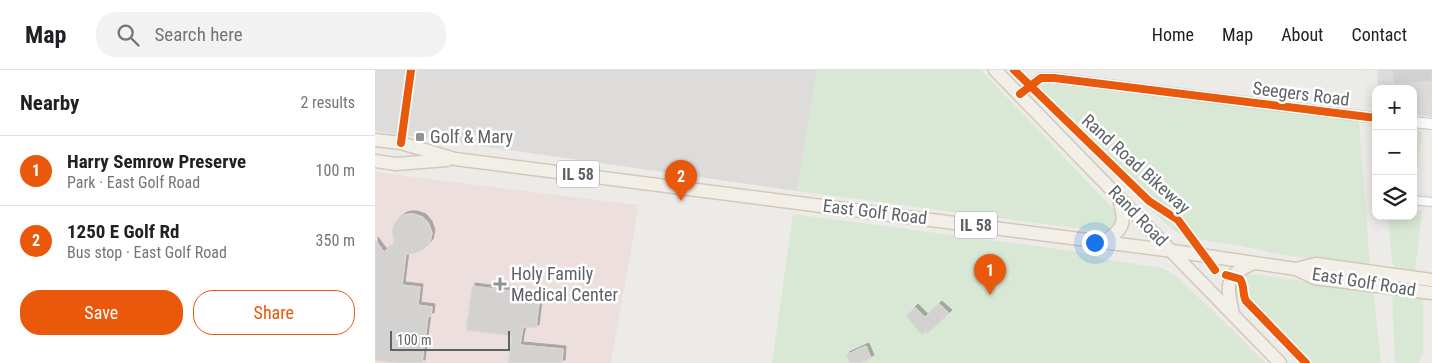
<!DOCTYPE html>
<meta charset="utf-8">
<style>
body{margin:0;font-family:"Roboto Condensed",sans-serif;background:#f2f2f2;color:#202124}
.controls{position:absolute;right:15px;top:15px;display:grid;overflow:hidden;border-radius:10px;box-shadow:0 2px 12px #0003}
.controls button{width:45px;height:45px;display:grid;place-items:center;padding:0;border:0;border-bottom:1px solid #e0e0e0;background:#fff;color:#202124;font:25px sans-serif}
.scale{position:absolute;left:15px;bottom:12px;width:120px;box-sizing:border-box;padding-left:5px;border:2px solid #5e6266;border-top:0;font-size:14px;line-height:18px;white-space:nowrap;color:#5e6266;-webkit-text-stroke:4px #fff;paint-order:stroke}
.you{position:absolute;left:719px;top:172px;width:18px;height:18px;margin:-12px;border:4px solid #fff;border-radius:50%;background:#1a73e8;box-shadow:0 0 0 8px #1a73e833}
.badge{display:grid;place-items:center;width:32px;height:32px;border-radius:50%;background:#ea580c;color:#fff;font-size:16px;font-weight:700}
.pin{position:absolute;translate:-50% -41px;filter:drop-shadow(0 1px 2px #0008)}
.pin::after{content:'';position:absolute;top:26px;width:18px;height:15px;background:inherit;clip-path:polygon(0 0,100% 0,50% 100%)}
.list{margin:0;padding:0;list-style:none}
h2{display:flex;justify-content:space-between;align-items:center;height:65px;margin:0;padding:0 20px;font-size:21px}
h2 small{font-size:16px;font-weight:400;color:#757577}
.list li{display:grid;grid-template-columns:32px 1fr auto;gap:15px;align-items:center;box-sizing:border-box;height:70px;padding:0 20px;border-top:1px solid #e0e0e0}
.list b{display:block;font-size:19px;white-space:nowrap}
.list p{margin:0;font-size:16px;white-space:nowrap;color:#757577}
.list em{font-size:16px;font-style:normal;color:#757577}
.actions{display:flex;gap:10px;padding:15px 20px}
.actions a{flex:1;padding:11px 0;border:1px solid #ea580c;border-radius:20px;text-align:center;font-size:18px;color:#ea580c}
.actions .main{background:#ea580c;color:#fff}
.icon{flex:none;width:28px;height:28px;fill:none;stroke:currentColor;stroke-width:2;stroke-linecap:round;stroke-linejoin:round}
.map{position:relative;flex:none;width:1057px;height:293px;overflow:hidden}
header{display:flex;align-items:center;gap:30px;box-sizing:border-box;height:70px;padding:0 25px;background:#fff;border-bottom:1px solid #e0e0e0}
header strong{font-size:24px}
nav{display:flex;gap:28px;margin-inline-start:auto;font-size:18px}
.search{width:350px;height:45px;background:#f2f2f2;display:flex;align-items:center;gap:12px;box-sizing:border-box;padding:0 18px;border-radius:20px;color:#757577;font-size:19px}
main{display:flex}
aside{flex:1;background:#fff}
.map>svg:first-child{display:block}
</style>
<header>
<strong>Map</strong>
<div class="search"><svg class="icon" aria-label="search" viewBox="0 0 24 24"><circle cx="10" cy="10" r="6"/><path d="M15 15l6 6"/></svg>Search here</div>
<nav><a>Home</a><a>Map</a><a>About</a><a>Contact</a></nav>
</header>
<main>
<aside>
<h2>Nearby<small>2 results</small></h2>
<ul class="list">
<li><span class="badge">1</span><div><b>Harry Semrow Preserve</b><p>Park · East Golf Road</p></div><em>100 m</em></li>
<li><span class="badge">2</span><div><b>1250 E Golf Rd</b><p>Bus stop · East Golf Road</p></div><em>350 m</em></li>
</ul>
<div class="actions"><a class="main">Save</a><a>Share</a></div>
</aside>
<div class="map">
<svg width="1057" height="293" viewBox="0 0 1057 293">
<defs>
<filter id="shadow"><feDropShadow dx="3" dy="-3" stdDeviation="0" flood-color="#0004"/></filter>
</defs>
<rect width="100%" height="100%" fill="#edebe8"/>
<path fill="#dedcda" d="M0 0H442L422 121 0 61Z
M1002 0H1057V47L1038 44V19H1003Z"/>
<path fill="#ecdfde" d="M0 102 264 135 236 293H0Z"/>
<path fill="#d9e8d4" d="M442 0H606L740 141 743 150C736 160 733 161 722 161L422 121Z
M673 14 984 52 995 196 907 185 861 175 815 168 805 164 796 158 766 130 665 31 664 21 668 15Z
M1038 60 1047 62 1040 116H1038Z
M1042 140 1047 141 1040 201 1021 198 1017 193 1013 146H1038V141Z
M418 144 705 182 728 189 788 198 804 208 891 293H397Z
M868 204H876L998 220 1006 293H926L860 223 858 214Z
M1017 222 1048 227V282L1044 293H1020Z"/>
<path fill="#d4d2d1" stroke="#dcdad8" filter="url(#shadow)" d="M1017 0H1057V11L1019 14Z
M34 144H39L48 147 54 154 57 163 55 172 49 179 41 183 31 184 27 215 45 217 43 235 57 237 56 246H53L47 293H22L0 290V170L9 182 19 174 17 160 21 151 29 145Z
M97 216 165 225 161 258 148 257 145 275 188 279 187 293H133L137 266 91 260Z
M564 234 574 243 552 264 550 262 547 265 531 246 540 237 550 247Z
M491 276 496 288 486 293H475L471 285Z"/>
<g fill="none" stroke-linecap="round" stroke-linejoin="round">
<g stroke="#c8c8c8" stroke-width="10">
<path id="minor" d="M26 73 36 0
M1038 130 1057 132"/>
</g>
<g stroke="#c8c8c8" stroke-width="12">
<path id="tertiary" d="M645 24 666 8H679L1001 48
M1038 52 1057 54"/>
</g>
<g stroke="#d4c8b8" stroke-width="15">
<path id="primary" d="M620 0 905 293
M0 70 26 73 80 89 798 181 921 199 940 208 1057 223
M0 91 21 94 72 90
M728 172C751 158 751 152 743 126
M921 199 941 194 1057 210
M858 244C852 214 848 206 879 193"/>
</g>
<use href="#minor" stroke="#fcfcfc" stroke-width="8"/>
<use href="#tertiary" stroke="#fcfcfc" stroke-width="10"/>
<use href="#primary" stroke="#f2efe9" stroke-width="12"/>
<path stroke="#e3e2e3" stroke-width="2.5" stroke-dasharray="1 6" stroke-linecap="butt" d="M991 0 1001 124
M1002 146 1014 293"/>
<g stroke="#fff" stroke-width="11">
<path id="cycleway" d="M639 0 774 131 803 150 840 200
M645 24 666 8H679L1001 48
M26 73 36 0
M851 205 865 209C870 216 867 224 871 231L931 293"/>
</g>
<use href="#cycleway" stroke="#e8590c" stroke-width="8"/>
</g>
<g fill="#909294" stroke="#fff" stroke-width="2">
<rect x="40" y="62" width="10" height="10" rx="2.5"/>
<path d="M122.5 206.5h5v5h5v5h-5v5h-5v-5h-5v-5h5z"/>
</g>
<g text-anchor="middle" stroke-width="5" stroke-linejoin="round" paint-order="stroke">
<g fill="#fff" stroke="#8e9194" stroke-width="1">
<rect x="182" y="90.5" width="42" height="27" rx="4"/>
<rect x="580" y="141.5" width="42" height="27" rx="4"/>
</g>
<g font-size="16" font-weight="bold" fill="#5e6266">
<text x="203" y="110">IL 58</text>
<text x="601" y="161">IL 58</text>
</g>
<g font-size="18" fill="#5e6266" stroke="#fff">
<text transform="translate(926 24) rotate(7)" y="6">Seegers Road</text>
<text transform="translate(761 94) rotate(42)" y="6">Rand Road Bikeway</text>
<text transform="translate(500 142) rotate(7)" y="6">East Golf Road</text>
<text transform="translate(763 146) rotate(46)" y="6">Rand Road</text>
<text transform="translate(989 212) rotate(9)" y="6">East Golf Road</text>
</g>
<g font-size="18" fill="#5e6266" stroke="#fff" text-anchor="start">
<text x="55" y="73">Golf &amp; Mary</text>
<text x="136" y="210">Holy Family<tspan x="136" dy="21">Medical Center</tspan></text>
</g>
</g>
</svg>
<div class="controls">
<button>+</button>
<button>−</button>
<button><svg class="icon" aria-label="layers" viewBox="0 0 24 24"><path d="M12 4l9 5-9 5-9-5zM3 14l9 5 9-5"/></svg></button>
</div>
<div class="scale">100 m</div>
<div class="you"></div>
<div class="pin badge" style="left:615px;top:225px">1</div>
<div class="pin badge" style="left:306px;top:131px">2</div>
</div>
</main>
